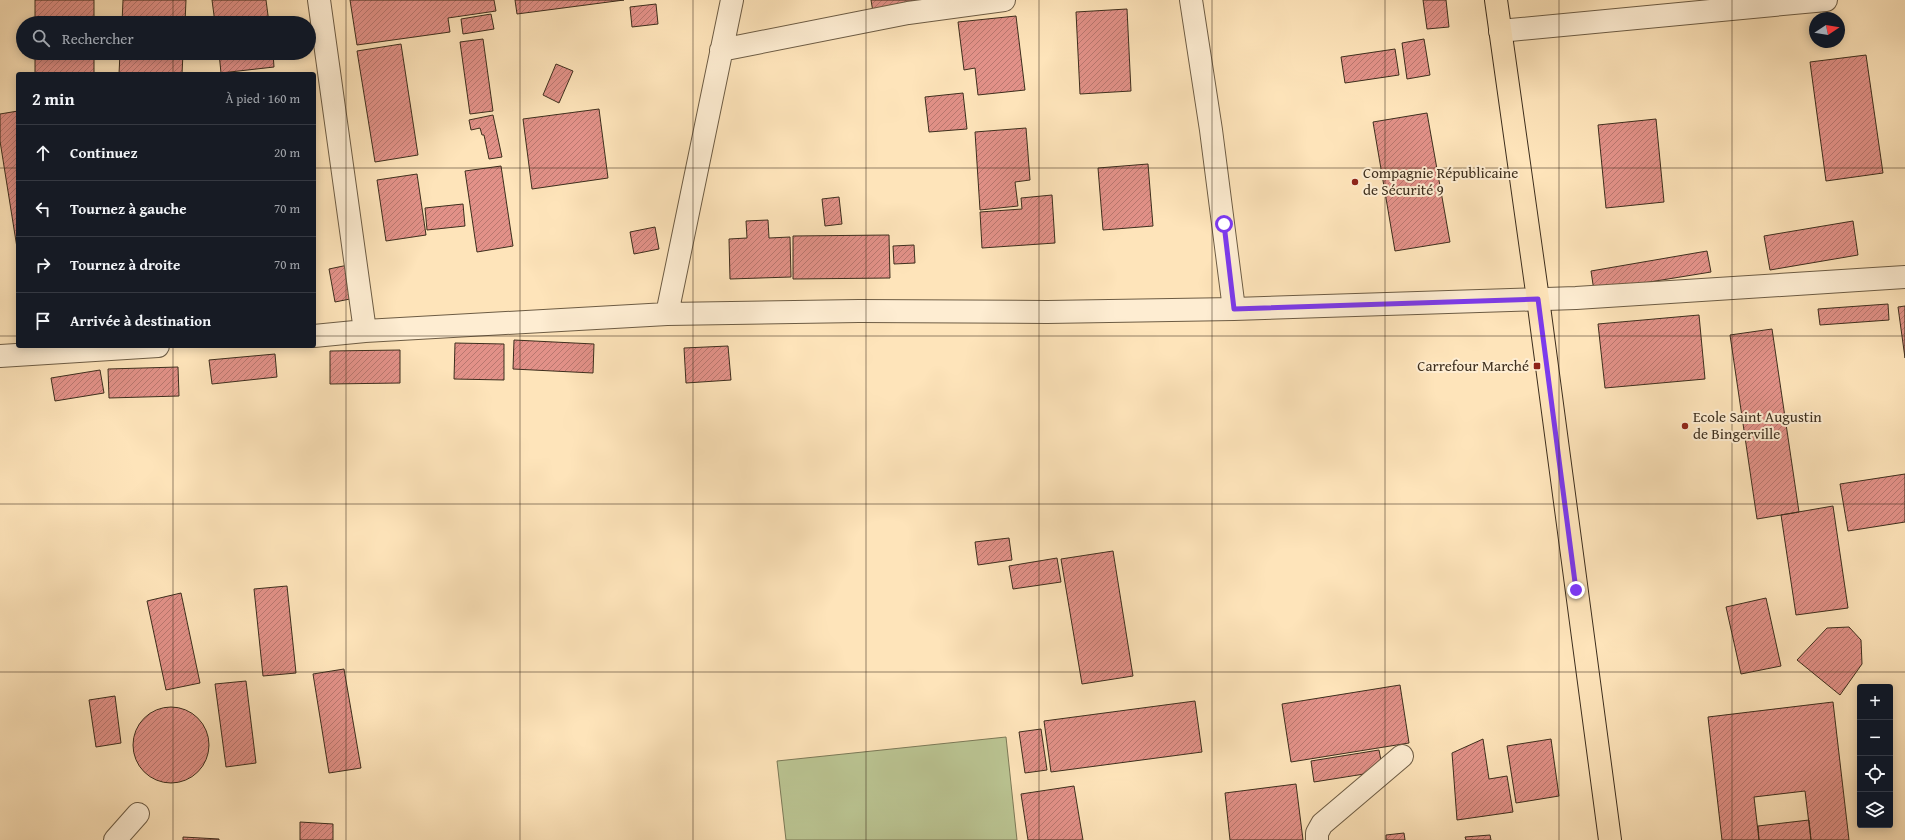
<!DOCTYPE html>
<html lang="fr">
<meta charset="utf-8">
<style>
body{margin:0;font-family:"Gentium Book Plus",serif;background:#20242c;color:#f1f3f6}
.controls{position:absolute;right:12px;bottom:12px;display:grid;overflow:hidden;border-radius:4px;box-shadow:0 2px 10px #0003}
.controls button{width:36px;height:36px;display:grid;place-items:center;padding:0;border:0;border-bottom:1px solid #363941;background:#171b24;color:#f1f3f6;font:20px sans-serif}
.compass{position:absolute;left:1809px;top:12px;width:36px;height:36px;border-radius:50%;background:#171b24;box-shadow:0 2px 10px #0003;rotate:78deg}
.stop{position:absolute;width:12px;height:12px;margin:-9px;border:3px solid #7c3aed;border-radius:50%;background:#fff}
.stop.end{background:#7c3aed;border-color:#fff;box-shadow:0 1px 4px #0008}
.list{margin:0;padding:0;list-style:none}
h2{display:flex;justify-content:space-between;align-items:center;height:52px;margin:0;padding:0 16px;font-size:17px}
h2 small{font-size:13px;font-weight:400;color:#9ea1a6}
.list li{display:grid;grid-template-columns:26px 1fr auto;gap:12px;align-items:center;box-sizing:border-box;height:56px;padding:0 16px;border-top:1px solid #363941}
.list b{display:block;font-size:15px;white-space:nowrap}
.list em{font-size:13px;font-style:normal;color:#9ea1a6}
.icon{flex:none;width:22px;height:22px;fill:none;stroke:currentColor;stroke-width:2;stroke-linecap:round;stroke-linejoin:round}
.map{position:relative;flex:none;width:1905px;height:840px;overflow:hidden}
.search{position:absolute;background:#171b24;box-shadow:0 2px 10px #0003;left:16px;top:16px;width:300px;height:44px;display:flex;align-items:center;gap:10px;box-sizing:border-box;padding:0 14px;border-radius:22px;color:#9ea1a6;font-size:15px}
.panel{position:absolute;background:#171b24;box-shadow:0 2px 10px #0003;left:16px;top:72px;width:300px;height:276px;border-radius:4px}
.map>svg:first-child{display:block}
</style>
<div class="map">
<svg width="1905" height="840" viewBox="0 0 1905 840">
<defs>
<pattern id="building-hatch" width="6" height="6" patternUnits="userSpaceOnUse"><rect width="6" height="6" fill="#e29188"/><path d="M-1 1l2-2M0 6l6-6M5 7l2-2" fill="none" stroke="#b8776f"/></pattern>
</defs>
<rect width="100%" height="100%" fill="#fee4ba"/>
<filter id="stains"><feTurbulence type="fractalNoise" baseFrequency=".005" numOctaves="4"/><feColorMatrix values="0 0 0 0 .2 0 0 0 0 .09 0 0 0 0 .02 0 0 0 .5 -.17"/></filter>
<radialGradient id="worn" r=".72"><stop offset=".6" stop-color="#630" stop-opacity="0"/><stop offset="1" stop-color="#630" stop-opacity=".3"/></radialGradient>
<path fill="#bbc593" stroke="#7c7a58" d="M1006 737 1017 840H786L777 761Z"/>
<path fill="url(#building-hatch)" stroke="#3d2e1d" d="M35 0H94V23H35Z
M123 0H186L185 23H122Z
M212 0H266L269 23H215Z
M350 0H494L496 11 448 18 450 32 357 45Z
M515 0H624L517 14Z
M871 0H961L874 18Z
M1423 0H1446L1449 27 1427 29Z
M656 4 658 24 632 27 630 7Z
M1127 9 1131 91 1080 94 1076 12Z
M491 14 494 29 463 34 461 19Z
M1016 16 1025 90 978 95 975 68 964 70 958 22Z
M483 39 493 111 470 114 460 42Z
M1424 39 1430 75 1407 79 1402 43Z
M401 44 418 155 375 162 357 51Z
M1395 49 1399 75 1345 83 1341 57Z
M35 53H94V74H35Z
M120 53H183L182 74H119Z
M219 53H273L274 67 221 73Z
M1866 55 1883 173 1826 181 1810 62Z
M556 64 573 71 559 103 543 95Z
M963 93 967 129 929 132 925 97Z
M599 109 608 178 532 189 523 119Z
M18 111V254L0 141V114Z
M1427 113 1450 242 1395 251 1373 122Z
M493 115 502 157 489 159 484 135H482L480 128 471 130 469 120Z
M1656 119 1664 202 1606 208 1598 125Z
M1026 128 1030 180 1015 182 1018 206 980 210 975 132Z
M1148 164 1153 226 1103 230 1098 168Z
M501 166 513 246 477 252 465 171Z
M417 174 426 235 386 241 377 180Z
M1052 195 1055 243 982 248 980 212 1022 209 1021 198Z
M839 197 842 224 825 226 822 199Z
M463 204 465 226 427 230 425 208Z
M768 220 769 238 790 237 791 277 730 279 729 239 747 238 746 221Z
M1853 221 1858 255 1770 270 1764 236Z
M655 227 659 249 634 254 630 232Z
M889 235 890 278 793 279V236Z
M914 245 915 263 894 264 893 246Z
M1707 251 1711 272 1594 291 1591 271Z
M348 265 355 298 335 302 329 269Z
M1888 304 1889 320 1820 325 1818 309Z
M1905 306V358L1898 307Z
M1699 315 1705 379 1605 388 1598 324Z
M1772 329 1799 512 1757 519 1730 335Z
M514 340 594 344 593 373 513 369Z
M455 343 504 344V380L454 379Z
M728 346 731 380 686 383 684 348Z
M400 350V383L330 384V351Z
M275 354 277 377 212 384 209 360Z
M178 367 179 396 109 398 108 369Z
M100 370 104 393 55 401 51 378Z
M1905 474V522L1848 531 1840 484Z
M1833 506 1848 608 1796 615 1781 515Z
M1009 538 1012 560 978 565 975 542Z
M1113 551 1133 676 1082 684 1061 559Z
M1057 558 1061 582 1013 589 1009 566Z
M287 586 296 673 263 676 254 589Z
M181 593 200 683 166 690 147 601Z
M1766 598 1781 666 1741 674 1726 607Z
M1849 627 1861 640 1862 664 1840 695 1797 660 1827 628Z
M344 669 361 768 329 773 313 674Z
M246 681 256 763 226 767 215 684Z
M1400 685 1409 743 1291 762 1282 704Z
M115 696 121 743 96 747 89 700Z
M1195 701 1202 752 1051 772 1044 721Z
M1833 702 1849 840H1811L1805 791 1754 797 1759 840H1722L1708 717Z
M133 745a38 38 0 1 1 76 0a38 38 0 1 1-76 0Z
M1041 729 1047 770 1025 773 1019 732Z
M1483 739 1489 779 1507 776 1513 812 1457 820 1452 753Z
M1551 739 1559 796 1516 803 1507 746Z
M1379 750 1383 771 1314 782 1311 761Z
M1296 784 1303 840H1230L1225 793Z
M1074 786 1083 840H1028L1021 794Z
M1809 820 1811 840H1759L1758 826Z
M300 822 333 824V840H300Z
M1404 833 1405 840H1386V835Z
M1490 835 1491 840H1466L1465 837Z
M183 837 219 839V840H183Z"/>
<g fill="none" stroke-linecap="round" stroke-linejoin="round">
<g stroke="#6d5c44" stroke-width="24">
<path id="minor" d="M319 0 365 331
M1191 0 1211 130 1234 309
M1500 31 1826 0
M721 50 908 13 1004 0
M667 314 732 0
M314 336 365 331 667 314 859 311 1047 312 1234 309 1576 298 1905 277
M0 356 158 346
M115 840 138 814
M1317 840V833L1322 824 1402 756"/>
</g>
<g stroke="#3d2e1d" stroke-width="24">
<path id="major" d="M1496 0 1538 299 1610 840"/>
</g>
<use href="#minor" stroke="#feedd2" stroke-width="22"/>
<use href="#major" stroke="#fee4ba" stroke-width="22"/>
</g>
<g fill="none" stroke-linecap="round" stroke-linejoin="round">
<path stroke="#7c3aed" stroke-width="5" d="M1224 224 1234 309 1538 299 1576 590"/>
</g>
<path fill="none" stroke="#3d2e1d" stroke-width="1" stroke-opacity="0.55" d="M173 0V23M346 0V840M520 0V840M693 0V840M866 0V840M1039 0V840M1212 0V840M1385 0V840M1559 0V840M1732 0V840M173 53V74M0 168H18M314 168H1905M0 336H18M314 336H1905M173 346V840M0 504H1905M0 672H1905"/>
<g fill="#8f2418" stroke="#feedd2" stroke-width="1.5">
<circle cx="1355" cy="182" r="4"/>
<rect x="1533" y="362" width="8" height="8" rx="2"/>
<circle cx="1685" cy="426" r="4"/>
</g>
<g text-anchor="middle" stroke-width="4" stroke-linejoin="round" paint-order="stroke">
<g font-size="15" fill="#3d2e1d" stroke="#feedd2" text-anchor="start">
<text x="1363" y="178">Compagnie Républicaine<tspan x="1363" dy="17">de Sécurité 9</tspan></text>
<text x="1529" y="371" text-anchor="end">Carrefour Marché</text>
<text x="1693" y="422">Ecole Saint Augustin<tspan x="1693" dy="17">de Bingerville</tspan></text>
</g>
</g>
<rect width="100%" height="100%" filter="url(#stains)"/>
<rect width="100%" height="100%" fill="url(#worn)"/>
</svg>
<div class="controls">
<button>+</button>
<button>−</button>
<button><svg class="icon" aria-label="locate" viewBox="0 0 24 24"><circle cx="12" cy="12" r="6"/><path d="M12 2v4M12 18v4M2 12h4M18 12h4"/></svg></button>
<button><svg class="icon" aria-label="layers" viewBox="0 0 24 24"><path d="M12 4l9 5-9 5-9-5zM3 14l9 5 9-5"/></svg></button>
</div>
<svg class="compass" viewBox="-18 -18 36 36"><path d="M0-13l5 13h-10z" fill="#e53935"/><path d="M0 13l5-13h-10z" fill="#9ea1a6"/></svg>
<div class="stop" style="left:1224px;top:224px"></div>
<div class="stop end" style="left:1576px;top:590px"></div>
<div class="search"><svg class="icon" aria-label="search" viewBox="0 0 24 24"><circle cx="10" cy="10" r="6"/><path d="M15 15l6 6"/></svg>Rechercher</div>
<section class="panel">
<h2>2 min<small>À pied · 160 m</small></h2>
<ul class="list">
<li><svg class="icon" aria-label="ahead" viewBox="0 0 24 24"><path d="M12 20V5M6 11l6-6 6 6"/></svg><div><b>Continuez</b></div><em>20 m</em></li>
<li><svg class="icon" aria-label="left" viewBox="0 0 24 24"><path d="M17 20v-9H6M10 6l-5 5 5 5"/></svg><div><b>Tournez à gauche</b></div><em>70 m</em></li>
<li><svg class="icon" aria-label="right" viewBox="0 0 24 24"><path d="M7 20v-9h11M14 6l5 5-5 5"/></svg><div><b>Tournez à droite</b></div><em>70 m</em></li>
<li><svg class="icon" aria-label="arrive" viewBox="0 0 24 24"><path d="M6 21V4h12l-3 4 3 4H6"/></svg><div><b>Arrivée à destination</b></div></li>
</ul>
</section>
</div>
